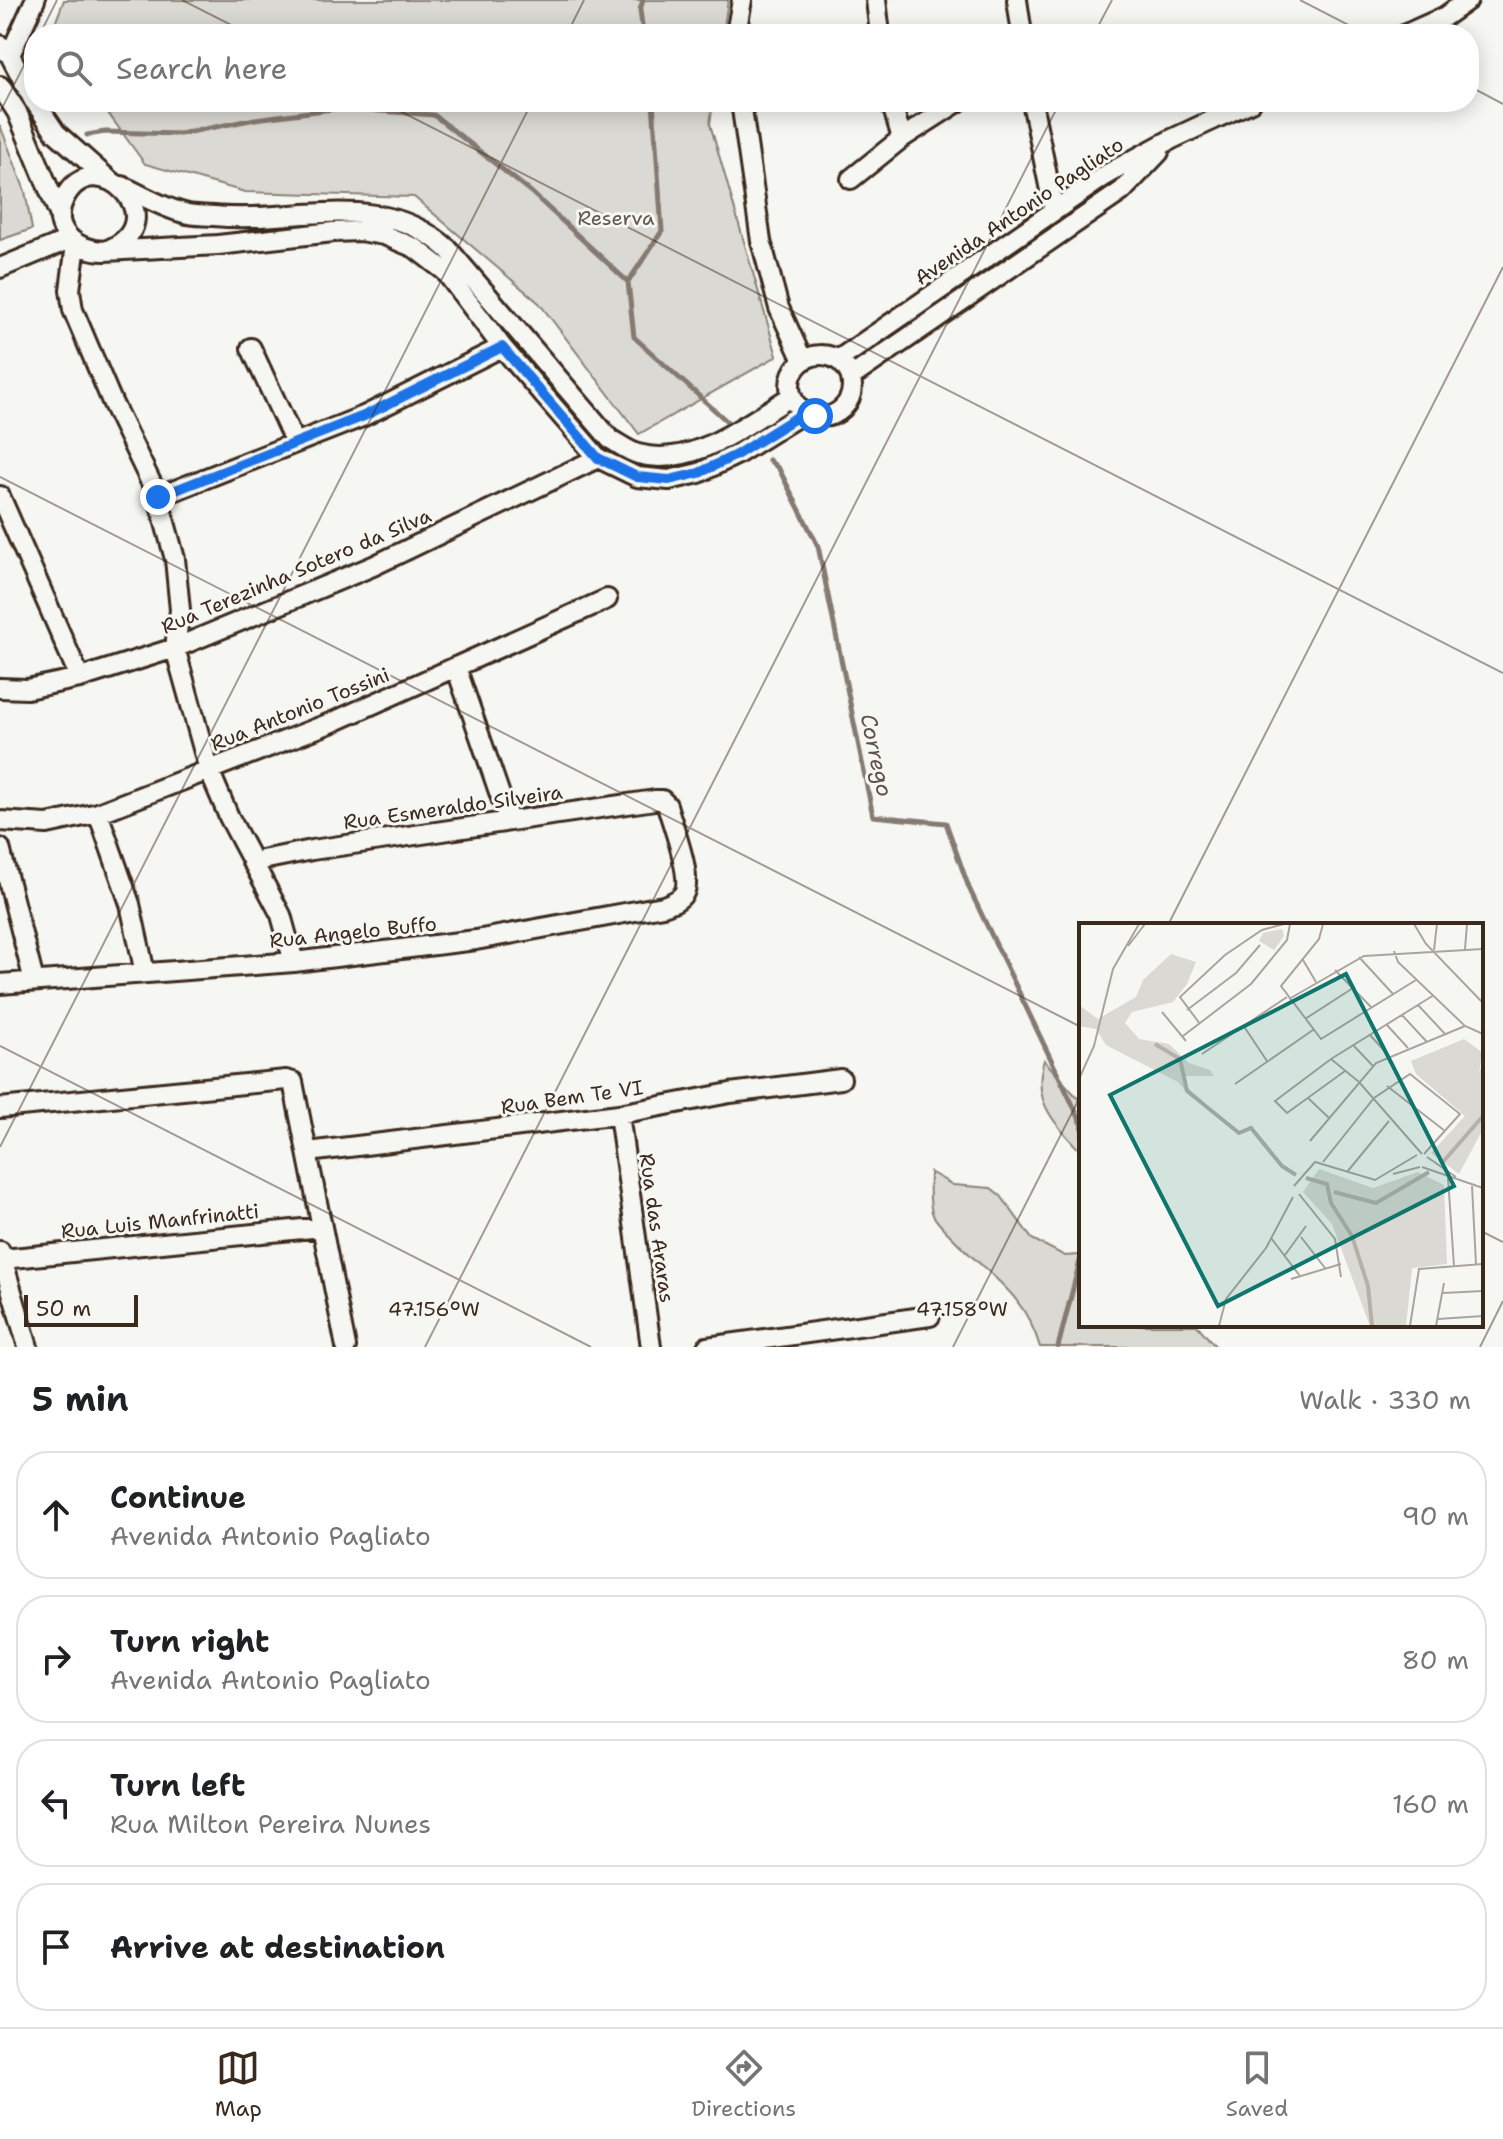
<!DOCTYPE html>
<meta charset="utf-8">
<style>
body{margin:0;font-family:"Shantell Sans",sans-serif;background:#f2f2f2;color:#202124}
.scale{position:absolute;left:24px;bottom:20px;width:114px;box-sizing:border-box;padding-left:8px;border:4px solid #3b2a1e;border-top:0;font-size:22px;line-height:28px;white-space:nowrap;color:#3b2a1e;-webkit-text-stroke:6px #f6f6f2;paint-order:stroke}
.stop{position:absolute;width:24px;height:24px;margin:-18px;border:6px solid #1a73e8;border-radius:50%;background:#fff}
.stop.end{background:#1a73e8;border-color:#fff;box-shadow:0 2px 8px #0008}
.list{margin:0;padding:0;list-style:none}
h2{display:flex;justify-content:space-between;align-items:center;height:104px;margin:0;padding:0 32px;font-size:34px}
h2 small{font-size:26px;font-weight:400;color:#757577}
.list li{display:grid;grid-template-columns:52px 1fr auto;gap:24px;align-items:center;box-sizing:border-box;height:128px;margin:0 16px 16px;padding:0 16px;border:2px solid #e0e0e0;border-radius:32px}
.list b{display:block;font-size:30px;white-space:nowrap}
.list p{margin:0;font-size:26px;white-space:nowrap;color:#757577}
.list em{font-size:26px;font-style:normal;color:#757577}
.icon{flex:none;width:44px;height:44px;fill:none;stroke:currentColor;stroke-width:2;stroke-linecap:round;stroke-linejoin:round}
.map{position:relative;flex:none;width:1503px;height:1347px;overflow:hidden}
.search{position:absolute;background:#fff;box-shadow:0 4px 20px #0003;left:24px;right:24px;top:24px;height:88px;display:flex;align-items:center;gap:20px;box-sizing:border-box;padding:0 28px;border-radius:32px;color:#757577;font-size:30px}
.sheet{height:680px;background:#fff}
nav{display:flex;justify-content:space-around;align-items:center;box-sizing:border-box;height:112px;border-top:2px solid #e0e0e0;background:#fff;font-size:22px;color:#757577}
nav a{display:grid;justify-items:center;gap:4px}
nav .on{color:#3b2a1e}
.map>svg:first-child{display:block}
</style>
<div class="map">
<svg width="1503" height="1347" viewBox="0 0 1503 1347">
<rect width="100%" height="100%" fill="#f6f6f2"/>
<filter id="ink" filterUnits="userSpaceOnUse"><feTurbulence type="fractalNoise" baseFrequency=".0125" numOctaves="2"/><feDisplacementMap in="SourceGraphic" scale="16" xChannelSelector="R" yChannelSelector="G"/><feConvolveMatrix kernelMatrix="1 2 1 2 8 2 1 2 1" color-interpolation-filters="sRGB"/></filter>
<g filter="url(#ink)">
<path fill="#dad9d3" stroke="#8a8278" stroke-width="2" d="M64 0H728L723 34H51Z
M100 102H713L710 124 777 356 639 434 539 303 414 197 245 192 145 164Z
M0 125 25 191 32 229 0 240Z
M1044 1060 1081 1102V1152C1055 1123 1031 1102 1044 1060Z
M930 1172 953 1185 991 1188 1001 1196 1032 1239 1065 1256 1078 1255 1081 1251V1325H1197L1216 1347H1040C1023 1291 991 1278 953 1238 947 1232 937 1223 933 1215 928 1204 930 1184 930 1172Z"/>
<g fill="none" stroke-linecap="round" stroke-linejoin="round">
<path stroke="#857a71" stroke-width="5" d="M643 0 640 10 643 34
M653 102 662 231 628 282 634 337 731 425
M87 135 105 132 180 134 255 119 340 108 434 115 531 192 628 282
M769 460 779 469 818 546 873 816 946 823 969 888 1081 1122
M1058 1347 1081 1257"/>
<g stroke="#3b2a1e" stroke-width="24">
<path id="minor" d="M876 0 880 34
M1017 0 1022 34
M736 34 742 0
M1406 34 1444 17 1468 0
M0 45 10 55 34 101
M10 55 35 0
M0 86 17 112 60 216
M35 102 56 133 108 179
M741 102 761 241 779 308 803 361
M891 102 902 138
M1032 102 1054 210
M851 179 902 138 958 102
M122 186C142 195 163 208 184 213 193 216 204 215 214 216 295 224 381 188 448 249L610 439C619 444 628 451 638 454 693 469 747 423 792 396
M76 244 70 290 73 310 113 404 158 497 175 559 180 610 175 648 209 770 229 817 281 915 294 962
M105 251C180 222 94 138 64 199 49 229 76 251 105 251L218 245 333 232 360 231 384 235 415 248 445 271 502 347 598 458 637 477 669 480 699 473 736 455 805 412
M0 268 70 239
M251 348 295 443
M790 386a31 31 0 1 1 62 0a31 31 0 1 1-62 0Z
M838 360 1109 173 1172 139 1251 102
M851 377 1122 191 1159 152
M0 496 80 678
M158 497 364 416 502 347
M456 667 509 821
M0 688 27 689 80 678 175 648 373 566 598 458
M98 813 130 904 145 973
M0 821 47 824 98 813 333 722 607 599
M0 848 34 981
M0 984 294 962 476 940 663 906C671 903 679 901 684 893 693 876 672 824 667 805L662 800H655L312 850 252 862
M0 1108 286 1080 293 1082 346 1347
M619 1114 651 1347
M308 1152 619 1114 730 1093 841 1079
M0 1251 28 1347
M3 1259 322 1227
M707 1347 930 1316"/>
</g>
<use href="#minor" stroke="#f6f6f2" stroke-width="18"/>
</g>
</g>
<g fill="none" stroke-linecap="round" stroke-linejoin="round" filter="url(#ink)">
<path stroke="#1a73e8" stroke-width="10" d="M158 497 364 416 502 347 598 458 637 477 669 480 699 473 736 455 805 412 815 416"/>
</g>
<path fill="none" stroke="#3b2a1e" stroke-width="2" stroke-opacity="0.45" d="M182 0 249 34M1300 0 1366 34M40 34 57 0M567 34 584 0M1094 34 1112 0M1469 86 1503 104M382 102 1503 673M0 112 34 46M0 477 1081 1027M1168 925 1503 267M0 1046 591 1347M0 1147 532 102M1481 1231 1503 1242M425 1347 1060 102M953 1347 1081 1095M1480 1347 1503 1301"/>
<g text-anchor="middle" stroke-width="6" stroke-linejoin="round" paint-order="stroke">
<g font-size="20" fill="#3b2a1e" stroke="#f6f6f2">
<text transform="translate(1019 211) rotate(-34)" y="7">Avenida Antonio Pagliato</text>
<text transform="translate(296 571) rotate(-23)" y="7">Rua Terezinha Sotero da Silva</text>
<text transform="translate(300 709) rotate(-22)" y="7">Rua Antonio Tossini</text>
<text transform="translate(453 807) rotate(-8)" y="7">Rua Esmeraldo Silveira</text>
<text transform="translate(353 932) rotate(-6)" y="7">Rua Angelo Buffo</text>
<text transform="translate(572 1097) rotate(-8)" y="7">Rua Bem Te VI</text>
<text transform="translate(160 1221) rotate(-6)" y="7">Rua Luis Manfrinatti</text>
<text transform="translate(657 1228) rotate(82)" y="7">Rua das Araras</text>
</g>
<g font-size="20" fill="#63564b" stroke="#f6f6f2">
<text x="616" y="225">Reserva</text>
</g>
<g font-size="22" font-style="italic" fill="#605248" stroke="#f6f6f2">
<text transform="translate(877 755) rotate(78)" y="8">Corrego</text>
</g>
</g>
<g transform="translate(1079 923)">
<rect width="404" height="404" fill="#f6f6f2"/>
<path d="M203 6 205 13 195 27 180 18 184 10ZM92 31 117 39 108 61 94 79 53 89 46 100 60 116 90 121 110 140 131 147 135 153H105L106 162 126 180 110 172 99 159 27 122 17 106 0 103V82L19 96 24 93 57 74 64 57ZM385 116 404 130 400 148 404 142V206L380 251 352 230 386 193 337 151 332 138ZM240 246 294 265 339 249 365 262 368 341 333 345 327 403H291L253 301 224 269Z" fill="#dad9d3"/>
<path fill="none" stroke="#b6b0a9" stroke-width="4" d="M76 121 101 136 108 168 160 210 172 205 203 243 217 252M363 240 404 193M227 255 248 261 252 280 273 313 289 363 293 403M255 269 297 280 350 249"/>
<path fill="none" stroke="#aba49d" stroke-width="2" d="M244 1 240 16 202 63 242 116 337 57M335 1 347 21 404 80M49 23 66 1M386 26 388 1M355 27 358 1M315 28 319 39 386 103 404 111M280 34 314 71M224 37 237 59M256 47 293 85M210 76 285 33 404 26M339 82 367 112M108 87 157 50 181 22M83 89 107 118M323 92 348 119M226 96 274 65M121 101 101 74 146 32 183 7 205 1M307 101 329 125M164 102 188 138M291 112 310 133M104 113 172 61 208 17 211 1M274 122 294 143M123 131 208 74M252 136 280 159 343 231M266 148 208 190 196 178 252 136 355 72M0 156 15 123 34 46 60 1M156 161 234 107M308 163 366 208M229 175 250 195M231 218 297 140 386 103M348 234 377 254M244 239 295 175 331 151 381 191 345 231M343 244 404 265M268 249 310 198M314 251 341 244M369 255 375 343M215 263 236 239 296 257 338 232M393 263 397 341M220 271 256 316 262 354M222 314 246 345M192 315 221 353M206 332 227 303M212 356 262 341M364 370 404 368M359 396 404 393M140 403 147 376 187 325 214 274M331 403 340 346 404 341M357 403 365 360"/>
<path fill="#0f766e" fill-opacity="0.15" stroke="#0f766e" stroke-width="4" d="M267 51 375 263 139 383 31 172Z"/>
<rect width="404" height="404" fill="none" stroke="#3b2a1e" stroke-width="4"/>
</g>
<g font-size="20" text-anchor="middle" fill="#3b2a1e" stroke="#f6f6f2" stroke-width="6" stroke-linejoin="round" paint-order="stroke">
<text x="434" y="1316">47.156°W</text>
<text x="962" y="1316">47.158°W</text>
</g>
</svg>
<div class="scale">50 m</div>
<div class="stop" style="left:815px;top:416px"></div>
<div class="stop end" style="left:158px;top:497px"></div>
<div class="search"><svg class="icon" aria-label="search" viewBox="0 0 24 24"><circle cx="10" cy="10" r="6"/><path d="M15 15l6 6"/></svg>Search here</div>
</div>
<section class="sheet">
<h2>5 min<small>Walk · 330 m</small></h2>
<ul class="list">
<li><svg class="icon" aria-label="ahead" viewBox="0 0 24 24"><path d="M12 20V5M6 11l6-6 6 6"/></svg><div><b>Continue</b><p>Avenida Antonio Pagliato</p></div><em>90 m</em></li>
<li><svg class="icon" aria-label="right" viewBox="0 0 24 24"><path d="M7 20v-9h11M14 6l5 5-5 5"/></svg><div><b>Turn right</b><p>Avenida Antonio Pagliato</p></div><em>80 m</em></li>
<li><svg class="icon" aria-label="left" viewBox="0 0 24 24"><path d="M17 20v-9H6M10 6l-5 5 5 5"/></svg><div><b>Turn left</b><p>Rua Milton Pereira Nunes</p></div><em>160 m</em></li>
<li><svg class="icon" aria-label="arrive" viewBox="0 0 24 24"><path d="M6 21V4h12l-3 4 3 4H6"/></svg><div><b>Arrive at destination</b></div></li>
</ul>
</section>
<nav>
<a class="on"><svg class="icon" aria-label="map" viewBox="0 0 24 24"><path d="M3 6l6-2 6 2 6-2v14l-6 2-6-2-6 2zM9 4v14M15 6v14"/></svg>Map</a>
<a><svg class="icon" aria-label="directions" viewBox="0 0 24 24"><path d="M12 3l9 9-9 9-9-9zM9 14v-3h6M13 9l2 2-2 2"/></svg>Directions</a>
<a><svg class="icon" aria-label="saved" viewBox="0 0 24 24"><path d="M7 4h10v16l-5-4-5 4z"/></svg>Saved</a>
</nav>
